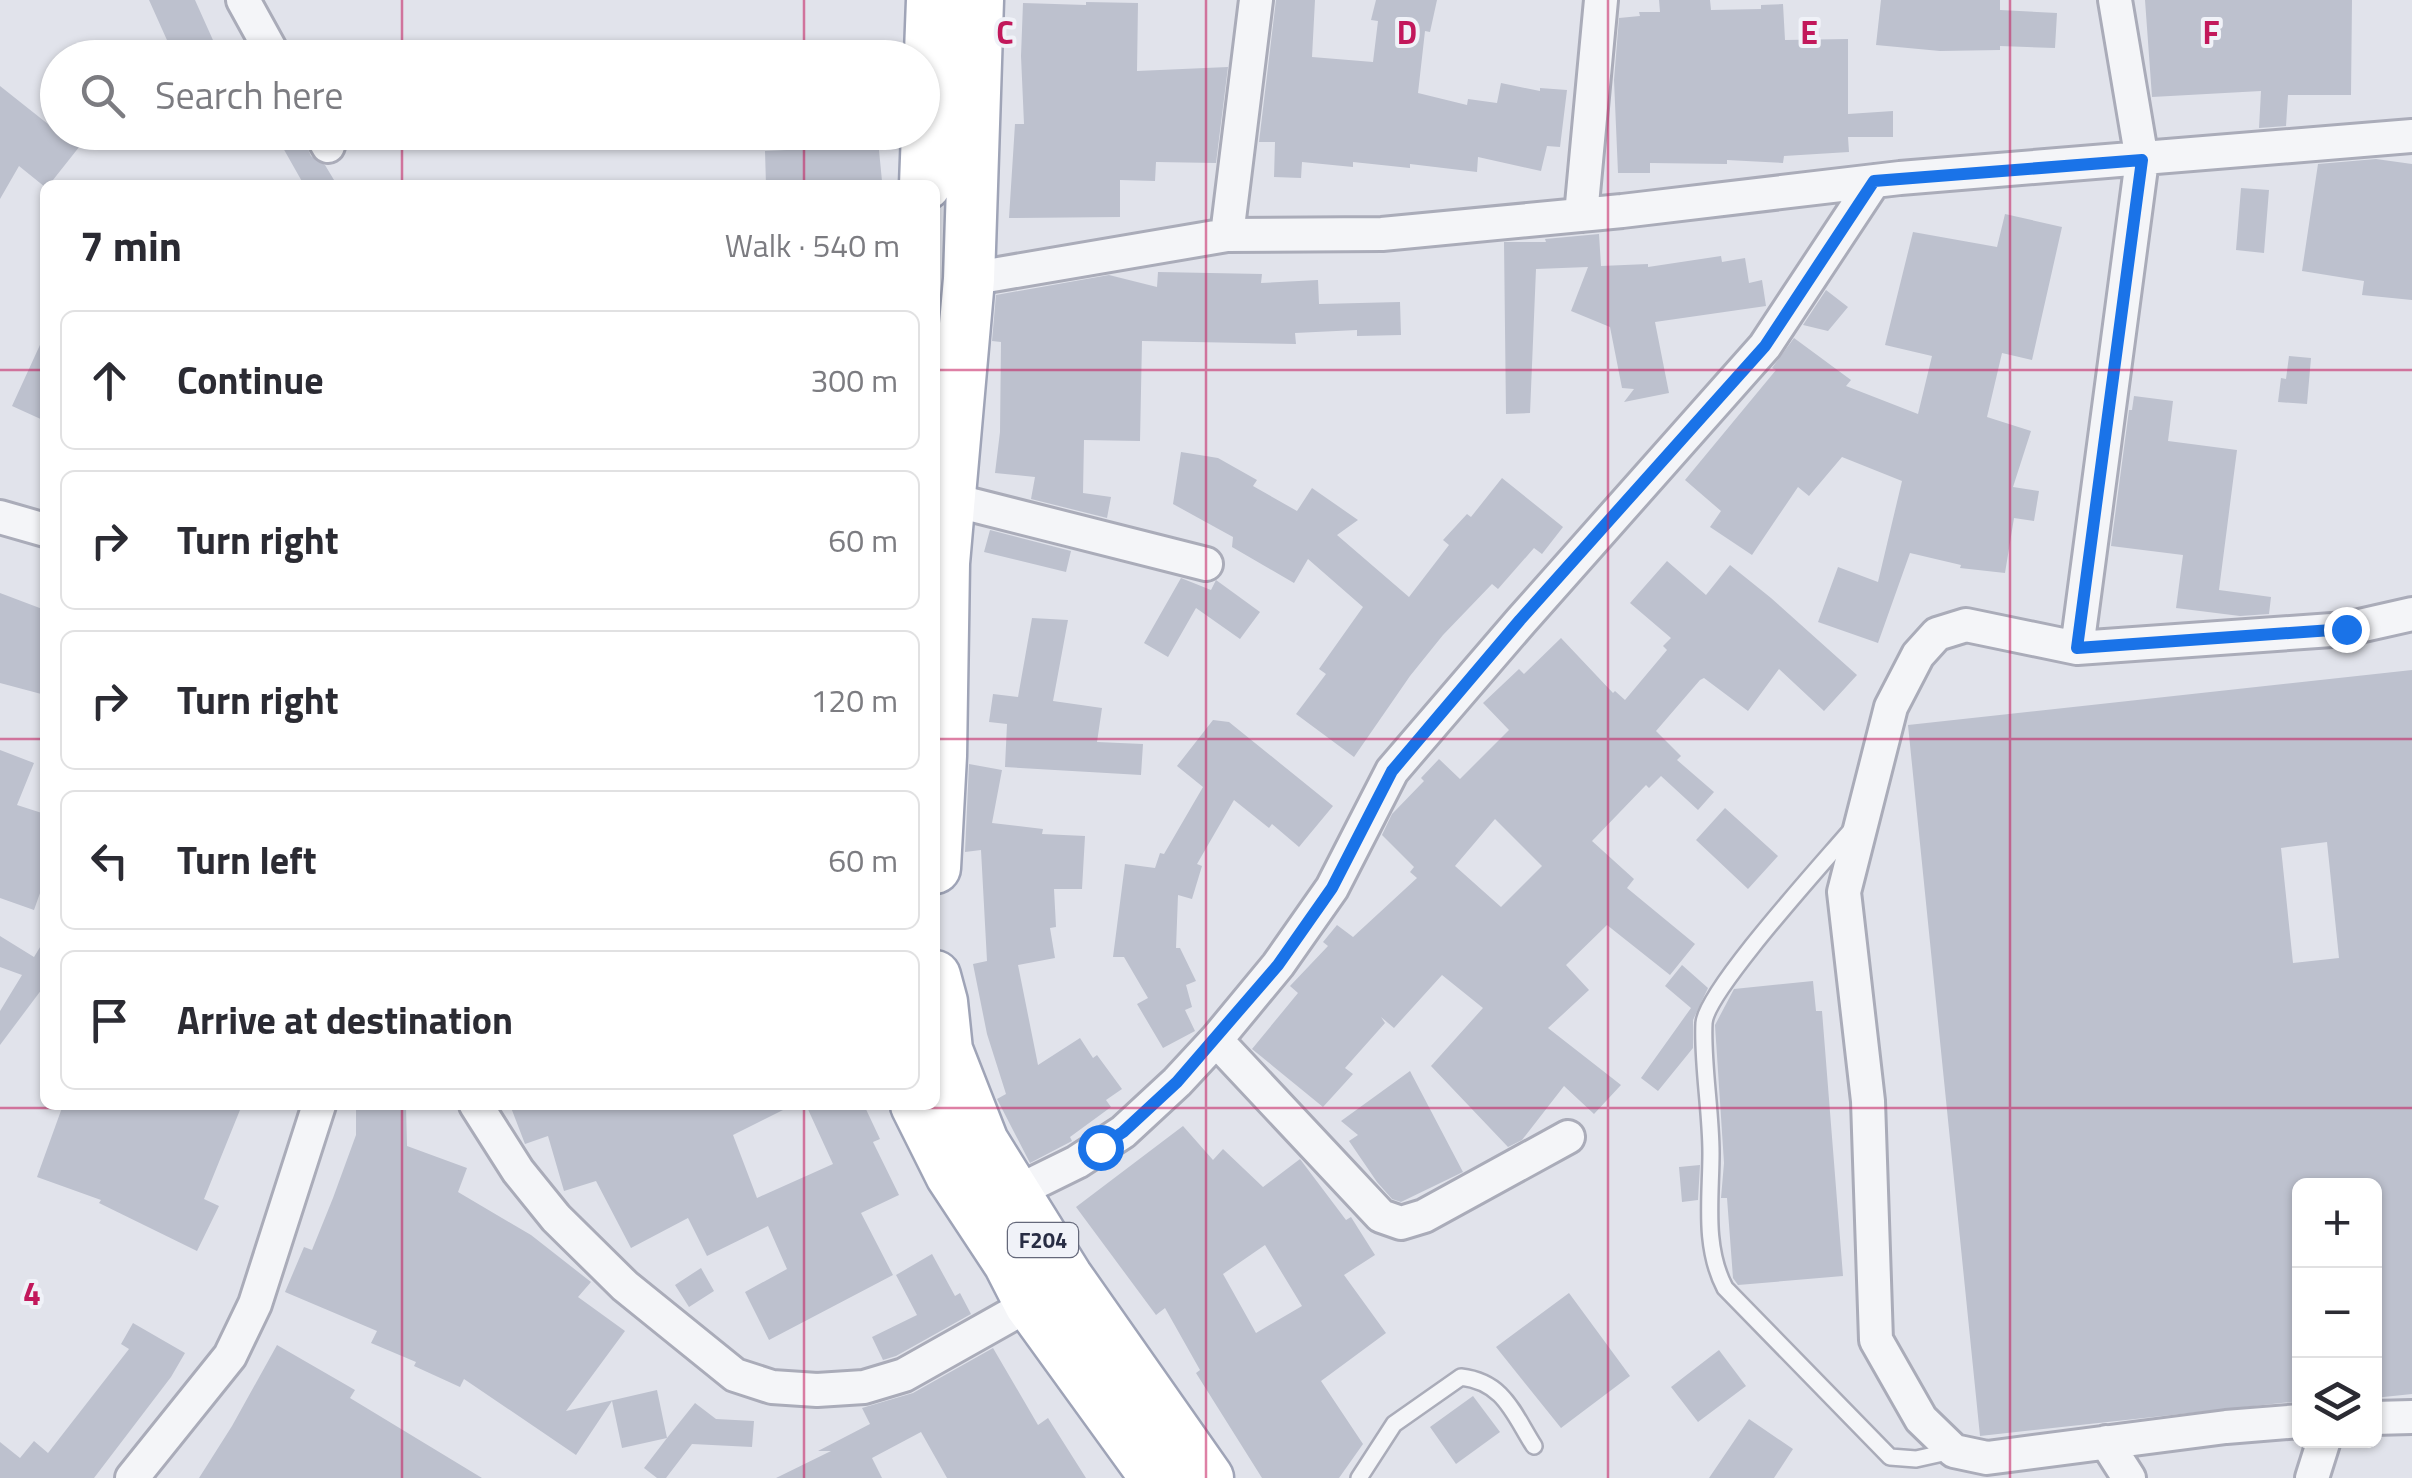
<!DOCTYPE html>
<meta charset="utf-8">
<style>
body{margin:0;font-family:"Titillium Web",sans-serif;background:#f2f2f3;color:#2b2b33}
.controls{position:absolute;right:30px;bottom:30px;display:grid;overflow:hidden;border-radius:15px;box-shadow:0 2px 8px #0004}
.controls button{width:90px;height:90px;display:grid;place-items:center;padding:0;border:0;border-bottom:2px solid #e1e1e2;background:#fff;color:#2b2b33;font:50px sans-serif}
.stop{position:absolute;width:30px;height:30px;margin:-22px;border:8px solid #1a73e8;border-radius:50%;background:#fff}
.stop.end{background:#1a73e8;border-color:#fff;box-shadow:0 2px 10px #0008}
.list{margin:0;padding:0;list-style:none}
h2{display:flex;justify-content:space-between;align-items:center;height:130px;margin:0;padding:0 40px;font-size:42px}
h2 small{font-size:32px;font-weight:400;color:#7c7c81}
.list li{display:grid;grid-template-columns:65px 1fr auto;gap:30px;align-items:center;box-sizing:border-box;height:140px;margin:0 20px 20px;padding:0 20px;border:2px solid #e1e1e2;border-radius:15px}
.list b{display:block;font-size:38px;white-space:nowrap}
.list em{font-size:32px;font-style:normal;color:#7c7c81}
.icon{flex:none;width:55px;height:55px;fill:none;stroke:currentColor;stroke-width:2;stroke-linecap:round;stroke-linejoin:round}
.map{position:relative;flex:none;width:2412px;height:1478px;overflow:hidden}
.search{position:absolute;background:#fff;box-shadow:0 2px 8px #0004;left:40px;top:40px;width:900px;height:110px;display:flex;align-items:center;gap:25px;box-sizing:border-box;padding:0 35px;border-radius:55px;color:#7c7c81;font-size:38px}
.panel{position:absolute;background:#fff;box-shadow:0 2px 8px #0004;left:40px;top:180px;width:900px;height:930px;border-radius:15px}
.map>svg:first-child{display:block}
</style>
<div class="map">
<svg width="2412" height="1478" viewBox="0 0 2412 1478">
<rect width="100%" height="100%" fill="#e1e3eb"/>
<path fill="#bdc1ce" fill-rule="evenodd" d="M149 0H195L221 58H175Z
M1276 0H1315L1312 57 1373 62 1378 21 1371 20 1376 0H1437L1430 32 1425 31 1418 93 1467 105 1468 99 1497 103 1501 83 1540 91V88L1567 90 1560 147 1547 146 1541 171 1478 157 1477 172 1410 164V168L1353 162V167L1302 162 1301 178 1274 177 1275 142H1259Z
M1659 0H1710L1711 10 1761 9V5L1783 4 1785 40 1848 39V114L1893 111V137H1848L1849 152 1784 156 1783 163 1727 160V164L1650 163V173H1618L1614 80 1619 18 1640 16 1639 12H1660Z
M1881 0H2000V10L2057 13 2055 48 2000 46V50L1940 51 1876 45Z
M2145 0H2352L2351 95H2288L2286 126 2259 128 2261 91 2152 97Z
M1086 2 1138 3 1137 71 1228 67 1216 163 1156 162 1155 181 1120 180V217L1009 218 1015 124H1024L1021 56 1023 3 1086 5Z
M0 86 58 132H91L49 185 45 187 19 166 0 199Z
M274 132H300L311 156 325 165 337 185H304Z
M878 140 882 181 766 185 765 151 828 148V145Z
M2376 159 2412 164V300L2362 295 2364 281 2302 271 2318 164Z
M2241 188 2269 190 2264 253 2236 250Z
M2005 214 2062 227 2032 360 2002 353 1987 417 2031 431 2013 487 2039 491 2034 521 2014 518 2005 573 1960 568 1961 565 1910 553 1878 643 1818 622 1838 567 1878 582 1902 481 1842 457 1809 496 1798 487 1752 555 1710 527 1721 511 1685 480 1776 370 1772 368 1794 338 1851 380 1846 386 1918 414 1932 356 1885 345 1913 232 1997 247Z
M1599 234 1601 266 1648 264V267L1721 256 1722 262 1745 258 1749 283 1762 280 1766 306 1655 322 1669 393 1624 402 1634 389 1622 388 1610 327 1571 311 1588 267 1536 269 1530 413 1506 414 1504 242H1546L1545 239Z
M1158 272 1262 274 1261 283 1318 280 1319 304 1400 302 1401 335 1357 336V330L1295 333 1296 344 1142 341 1140 441 1084 440 1083 493 1111 497 1107 518 1031 499 1035 477 995 473 1000 432 1001 342 992 341 996 295 1109 275 1157 287Z
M1826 290 1848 307 1828 331 1803 325Z
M45 334V421L12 406Z
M2289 356 2311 358 2307 404 2278 402 2281 378 2286 379Z
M2134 396 2173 401 2168 441 2237 450 2219 590 2271 597 2269 614 2240 616 2176 608 2183 555 2111 546 2129 410H2132Z
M1181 452 1218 458 1257 480 1253 486 1297 511 1312 488 1358 520 1337 535 1409 597 1449 545 1443 540 1467 514 1471 517 1502 478 1563 527 1542 554 1534 548 1498 589 1492 584 1443 635 1410 676 1354 757 1296 714 1326 674 1319 669 1363 607 1308 559 1294 583 1232 547 1233 537 1173 504Z
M990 530 1071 551 1066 572 984 552Z
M1667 561 1706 595 1730 565 1771 598 1857 675 1824 711 1779 669 1748 711 1704 678 1700 680 1656 731 1681 756 1677 760 1714 792 1698 810 1661 776 1649 788 1646 785 1592 841 1634 879 1627 888 1695 944 1670 975 1607 925 1566 965 1589 990 1548 1028 1621 1085 1594 1114 1564 1086 1522 1140 1508 1147 1431 1066 1483 1008 1442 975 1394 1028 1381 1017 1385 1023 1345 1068 1353 1074 1323 1107 1252 1049 1298 993 1290 986 1328 946 1323 942 1337 925 1353 937 1417 878 1410 872 1414 867 1382 835 1392 814 1424 781 1421 778 1439 759 1460 779 1509 730 1483 703 1519 669 1524 674 1561 638 1613 693 1615 691 1625 700 1667 650 1663 646 1671 638 1630 603ZM1495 819 1542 866 1501 907 1455 866Z
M1181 578 1211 590 1216 580 1260 612 1240 639 1196 608 1168 657 1144 643Z
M0 593 45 610V695L0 683Z
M1032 618 1068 620 1053 701 1102 708 1097 742 1143 744 1141 775 1005 767 1007 724 989 722 993 694 1018 697Z
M2412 670V1394L2374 1398V1186H2300V1401L1980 1436 1908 725ZM2327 842 2339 958 2293 963 2281 848Z
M1213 720 1229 722 1333 806 1299 847 1272 824 1269 828 1234 800 1197 864 1202 866 1192 899 1178 895 1176 948H1180L1196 981 1186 985 1192 1007 1185 1010 1195 1031 1163 1048 1137 1004 1148 998 1124 957H1113L1125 864 1155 868 1160 853 1164 854 1203 787 1177 766Z
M0 750 34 763 17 805 45 814V879L34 910 0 898Z
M969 764 1002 770 992 823 1043 829 1042 834 1085 836 1082 889H1054L1056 927 1050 928 1055 958 1018 965 1038 1065 1080 1038 1093 1058 1097 1055 1122 1089 1106 1100 1111 1107 1070 1137 1072 1141 1030 1163 997 1099 1006 1094 987 1034 973 964 987 961 981 850 965 852Z
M1725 808 1778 856 1748 889 1696 840Z
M0 936 34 957 45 939V985L0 1045V1011L22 975 0 967Z
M1682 965 1708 988 1693 1020V1048L1658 1091 1641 1078 1691 1008 1665 986Z
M1813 981 1816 1011H1822L1843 1276 1738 1285 1733 1278 1727 1198H1721L1724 1163 1715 1025 1734 989Z
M1410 1071 1463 1172 1401 1202 1392 1199 1377 1182 1349 1141 1358 1135 1341 1121Z
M63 1105H242L204 1199 219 1206 197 1251 99 1203 101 1200 37 1177Z
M356 1105H406L407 1146 467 1168 458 1192 531 1235 591 1282 578 1297 625 1331 566 1411 657 1390 667 1438 695 1403 716 1419 754 1421 752 1447 692 1444 666 1478H657L644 1468 667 1438 622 1448 612 1401 576 1455 464 1379 460 1387 414 1366 416 1362 371 1343 377 1331 285 1292 304 1247 312 1250 333 1198 356 1135Z
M510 1105H793L733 1135 757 1198 833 1164 806 1105H864L880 1139 873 1142 899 1195 861 1213 893 1275 769 1340 745 1292 787 1269 768 1226 707 1256 688 1218 631 1248 596 1181 564 1191 548 1136 525 1144Z
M1183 1126 1213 1160 1223 1149 1263 1187 1300 1159 1346 1220 1351 1217 1375 1255 1344 1275 1386 1333 1321 1381 1363 1444 1339 1478H1262L1196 1373 1200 1370 1165 1308 1156 1315 1076 1207ZM1265 1245 1302 1306 1256 1333 1223 1274Z
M1700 1165 1698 1200 1682 1202 1679 1167Z
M932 1254 955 1296 960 1293 971 1314 896 1356 883 1360 872 1337 917 1315 896 1275Z
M701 1268 714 1291 689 1307 675 1285Z
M1569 1293 1630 1376 1561 1428 1496 1347Z
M133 1323 185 1353 171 1377 94 1478H0V1442L20 1458 34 1441 48 1453 129 1349 121 1344Z
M277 1345 355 1390 350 1398 482 1478H199L232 1426Z
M993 1348 1038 1425 1048 1418 1086 1478H947L921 1432 872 1458 882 1478H776L831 1451H818L870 1424 862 1408 913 1393Z
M1719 1350 1746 1386 1698 1422 1671 1387Z
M1473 1396 1500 1432 1456 1464 1430 1427Z
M1749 1419 1793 1449 1774 1478H1709Z"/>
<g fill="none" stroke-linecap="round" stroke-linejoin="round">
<g stroke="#aaacb9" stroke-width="20">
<path id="lane" d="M1852 829C1825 861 1706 991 1704 1023 1702 1062 1711 1111 1711 1153 1711 1198 1703 1246 1725 1288L1890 1457 1916 1459 1952 1451
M1359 1478 1394 1424 1461 1377C1504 1382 1513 1413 1534 1446"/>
</g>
<g stroke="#aaacb9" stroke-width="38">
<path id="street" d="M243 0 275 58
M320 132 328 146
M1581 215 1601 0
M1227 235 1256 0
M969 279 1227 235 1382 234 1622 211 1900 178 2412 136
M949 499 1206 564
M0 517 45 530
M2077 648 2142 160 2115 0
M1216 1040 1381 1216 1401 1223 1424 1216 1568 1137
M476 1105 518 1171 556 1218 625 1286 735 1375 772 1387 817 1390 864 1387 904 1375 1030 1304
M1014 1193 1077 1162 1123 1132 1177 1082 1216 1040 1278 965 1332 888 1392 771 1521 621 1765 346 1874 181
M2374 1418 2412 1417
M2300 1421 2226 1427 1987 1458 1954 1451 1921 1419 1876 1340 1868 1101 1844 892 1891 707 1918 655 1937 634 1966 625 2077 648 2346 629 2412 614
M2106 1442 2129 1478
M132 1478 230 1356 255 1304 319 1105
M2312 1478 2324 1440"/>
</g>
<g stroke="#9fa4b7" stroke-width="55">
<path id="primary" d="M925 185 932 0
M935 868 941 756 944 563 969 279 978 0
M935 976 942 1002 947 1050 983 1142 1067 1277 1208 1478
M916 1105 951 1175 1009 1263 1030 1304 1156 1478"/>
</g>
<use href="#lane" stroke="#f4f5f8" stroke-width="15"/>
<use href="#street" stroke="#f4f5f8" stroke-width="32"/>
<use href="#primary" stroke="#fff" stroke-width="50"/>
</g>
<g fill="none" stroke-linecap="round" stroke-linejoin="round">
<path stroke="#1a73e8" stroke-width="12" d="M1100 1147 1123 1132 1177 1082 1278 965 1332 888 1392 771 1520 620 1765 346 1874 181 2142 160 2077 648 2346 629"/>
</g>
<path fill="none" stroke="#c2185b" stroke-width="2.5" stroke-opacity="0.55" d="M402 0V58M804 0V58M1206 0V1478M1608 0V1478M2010 0V1478M402 132V185M804 132V185M0 370H45M935 370H2412M0 739H45M935 739H2412M402 1105V1478M804 1105V1478M0 1108H2412"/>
<g text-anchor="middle" stroke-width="8" stroke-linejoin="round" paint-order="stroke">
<rect fill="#f0f2f8" stroke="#64687a" stroke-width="2.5" x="1008" y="1223" width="70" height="34" rx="8"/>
<g font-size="22" font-weight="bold" fill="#282d44">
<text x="1043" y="1248">F204</text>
</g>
</g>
<g font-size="32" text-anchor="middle" font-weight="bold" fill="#c2185b" stroke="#f0f2f8" stroke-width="8" stroke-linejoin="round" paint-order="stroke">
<text x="1005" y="44">C</text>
<text x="1407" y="44">D</text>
<text x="1809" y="44">E</text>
<text x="2211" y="44">F</text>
<text x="32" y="1305">4</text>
</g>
</svg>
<div class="controls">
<button>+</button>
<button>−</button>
<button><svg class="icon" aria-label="layers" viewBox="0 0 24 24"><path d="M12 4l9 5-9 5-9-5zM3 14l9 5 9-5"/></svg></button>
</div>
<div class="stop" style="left:1100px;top:1147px"></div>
<div class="stop end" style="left:2346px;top:629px"></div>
<div class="search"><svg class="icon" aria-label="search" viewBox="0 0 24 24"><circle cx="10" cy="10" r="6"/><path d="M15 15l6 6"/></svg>Search here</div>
<section class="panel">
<h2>7 min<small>Walk · 540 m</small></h2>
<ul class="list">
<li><svg class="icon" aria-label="ahead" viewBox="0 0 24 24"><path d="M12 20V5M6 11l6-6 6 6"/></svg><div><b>Continue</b></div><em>300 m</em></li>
<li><svg class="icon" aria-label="right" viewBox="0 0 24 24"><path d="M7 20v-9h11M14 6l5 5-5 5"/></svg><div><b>Turn right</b></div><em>60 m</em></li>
<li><svg class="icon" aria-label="right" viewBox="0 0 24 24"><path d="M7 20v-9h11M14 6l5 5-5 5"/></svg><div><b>Turn right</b></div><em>120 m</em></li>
<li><svg class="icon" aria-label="left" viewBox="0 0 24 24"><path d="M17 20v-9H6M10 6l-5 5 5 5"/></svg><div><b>Turn left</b></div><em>60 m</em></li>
<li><svg class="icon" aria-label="arrive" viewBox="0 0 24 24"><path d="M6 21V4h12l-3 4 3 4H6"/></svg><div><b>Arrive at destination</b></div></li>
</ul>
</section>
</div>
